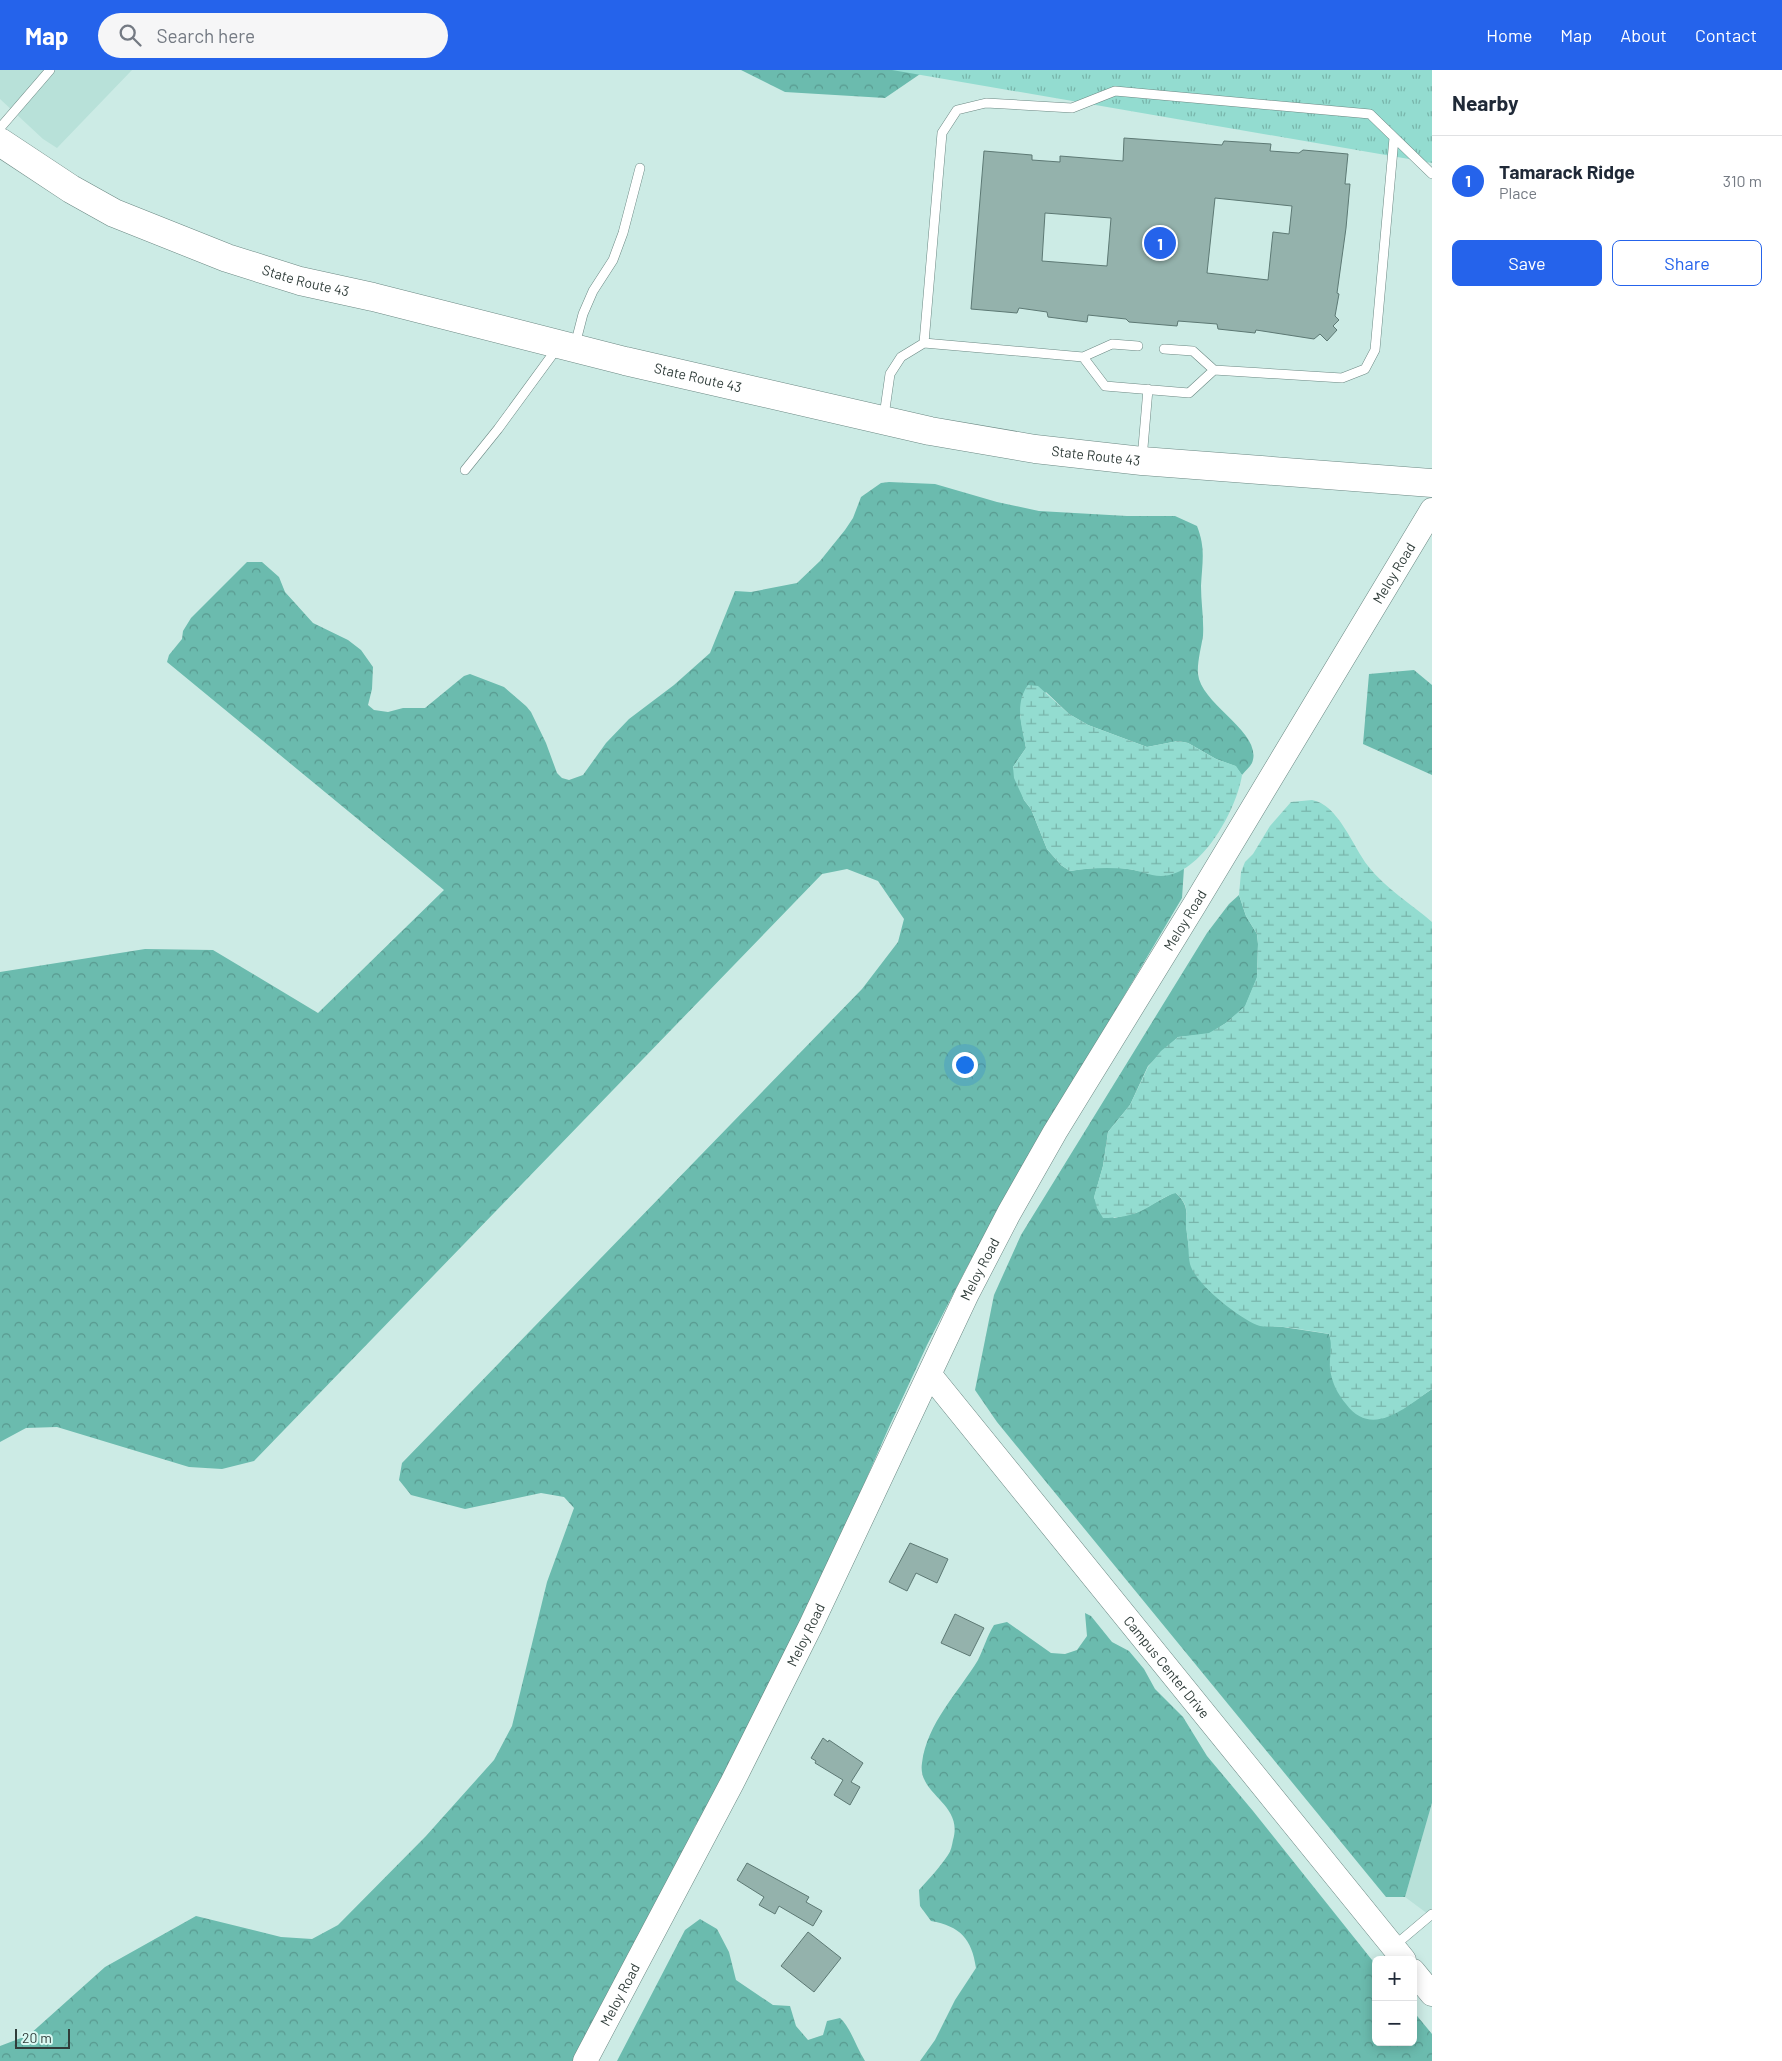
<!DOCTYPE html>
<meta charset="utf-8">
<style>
body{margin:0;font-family:Barlow,sans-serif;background:#f6f6f7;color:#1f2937}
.controls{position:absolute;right:15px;bottom:15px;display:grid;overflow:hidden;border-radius:8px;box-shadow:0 2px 12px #0003}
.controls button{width:45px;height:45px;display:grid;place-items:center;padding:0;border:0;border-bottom:1px solid #e0e1e3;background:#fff;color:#1f2937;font:25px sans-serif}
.scale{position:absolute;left:15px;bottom:12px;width:55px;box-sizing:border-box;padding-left:5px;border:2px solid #303d3a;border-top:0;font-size:14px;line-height:18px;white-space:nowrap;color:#303d3a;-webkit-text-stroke:4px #d9f9f2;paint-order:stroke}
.you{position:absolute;left:964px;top:994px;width:18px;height:18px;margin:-12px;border:4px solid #fff;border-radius:50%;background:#1a73e8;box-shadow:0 0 0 8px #1a73e833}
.badge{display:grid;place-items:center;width:32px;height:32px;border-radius:50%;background:#2563eb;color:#fff;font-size:16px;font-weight:700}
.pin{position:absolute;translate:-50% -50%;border:2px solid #fff;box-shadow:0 1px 5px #0006}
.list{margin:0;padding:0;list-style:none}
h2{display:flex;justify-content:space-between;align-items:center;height:65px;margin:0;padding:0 20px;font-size:21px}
h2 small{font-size:16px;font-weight:400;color:#747a83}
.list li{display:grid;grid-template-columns:32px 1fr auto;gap:15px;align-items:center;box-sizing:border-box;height:90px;padding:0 20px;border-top:1px solid #e0e1e3}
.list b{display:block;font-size:19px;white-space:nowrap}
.list p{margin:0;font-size:16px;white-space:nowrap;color:#747a83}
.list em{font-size:16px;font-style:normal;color:#747a83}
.actions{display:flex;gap:10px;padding:15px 20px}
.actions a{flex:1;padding:11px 0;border:1px solid #2563eb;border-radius:8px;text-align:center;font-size:18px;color:#2563eb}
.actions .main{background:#2563eb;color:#fff}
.icon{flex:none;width:28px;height:28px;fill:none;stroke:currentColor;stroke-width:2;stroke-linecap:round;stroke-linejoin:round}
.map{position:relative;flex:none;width:1432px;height:1991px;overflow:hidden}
header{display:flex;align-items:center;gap:30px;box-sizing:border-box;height:70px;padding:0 25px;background:#2563eb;color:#fff}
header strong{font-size:24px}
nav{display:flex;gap:28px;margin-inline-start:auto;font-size:18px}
.search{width:350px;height:45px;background:#f6f6f7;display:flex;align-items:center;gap:12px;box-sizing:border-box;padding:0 18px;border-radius:28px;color:#747a83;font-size:19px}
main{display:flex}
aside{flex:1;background:#fff}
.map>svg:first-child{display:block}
</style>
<header>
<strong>Map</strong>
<div class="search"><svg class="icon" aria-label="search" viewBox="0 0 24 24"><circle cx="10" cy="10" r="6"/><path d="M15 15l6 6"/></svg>Search here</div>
<nav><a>Home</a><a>Map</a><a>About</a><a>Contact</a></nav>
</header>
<main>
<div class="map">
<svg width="1432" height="1991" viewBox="0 0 1432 1991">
<defs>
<pattern id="forest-crowns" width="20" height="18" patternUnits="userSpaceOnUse" patternTransform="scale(1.25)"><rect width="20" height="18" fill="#6bbbae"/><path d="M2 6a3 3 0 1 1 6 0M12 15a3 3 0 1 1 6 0" fill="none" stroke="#58998f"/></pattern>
<pattern id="wetland-marsh" width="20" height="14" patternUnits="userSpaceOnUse" patternTransform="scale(1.25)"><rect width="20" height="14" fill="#93dcd0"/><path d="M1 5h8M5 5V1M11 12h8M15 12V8" fill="none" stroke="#78b4aa"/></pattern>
<pattern id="park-tufts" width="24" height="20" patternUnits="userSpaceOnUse" patternTransform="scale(1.25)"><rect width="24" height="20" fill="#93dcd0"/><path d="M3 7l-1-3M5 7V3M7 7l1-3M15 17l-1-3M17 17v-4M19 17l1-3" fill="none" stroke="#78b4aa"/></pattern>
</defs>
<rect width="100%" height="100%" fill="#ccebe5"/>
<path fill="#b8e1d9" d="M0 0H132L57 78 43 69 0 29Z
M1432 1733V1847L1405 1827Z"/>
<path fill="url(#forest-crowns)" d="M741 0H926L885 28 785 22Z
M889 412 935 414 997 432 1039 441 1127 446H1175L1197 456C1206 479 1202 493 1201 516 1201 533 1204 549 1203 566 1201 578 1197 593 1198 604 1201 635 1264 663 1252 693 1250 697 1245 701 1242 705L1235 696 1216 689 1188 673 1178 671 1147 677 1088 655 1069 644 1046 622 1020 645 1026 678 1013 697 1024 730 1031 739 1047 779 1061 795 1070 801C1089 798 1109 796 1128 799 1151 802 1161 811 1184 798L1182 828 1014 1112 966 1199 927 1275 889 1357 802 1556 703 1746 695 1756 675 1801 574 1991H0V1976L29 1965 105 1897 196 1846 281 1867 312 1869 338 1855 426 1766 494 1690 512 1656 547 1512 574 1438 564 1427 541 1423 465 1439 411 1425 399 1410 402 1393 862 919 898 872 904 849 878 811 847 799 822 804 254 1391 222 1399 189 1397 57 1357 26 1358 0 1372V902L145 879 213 880 318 943 444 820 167 592 169 585 182 569 183 561 191 548 247 492H262L279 507 285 522 313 553 348 570 361 580 373 597 372 619 368 635 374 640 388 642 403 638H425L464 606 470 604 504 617 526 636 531 642 546 673 557 703 562 708 569 710 583 705 606 673 629 649 674 615 710 583 735 521 751 522 797 513 820 491 845 460 853 448 861 427 881 413Z
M1414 600 1432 615V705L1363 674 1369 604Z
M1239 825 1246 846 1257 864 1258 874 1257 908 1245 937 1226 953 1209 964 1178 967 1148 996 1130 1035 1108 1062 1103 1096 1094 1128 1114 1148 1136 1143 1175 1122C1192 1138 1184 1144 1187 1163 1188 1174 1190 1184 1191 1195L1258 1255 1283 1257 1329 1264 1332 1274 1330 1298 1404 1338 1432 1319V1733L1405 1827H1386L997 1352 975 1320 994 1225 1021 1165 1207 863 1229 834Z
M1085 1543 1091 1546 1112 1572 1129 1581 1144 1599 1155 1619 1183 1647 1207 1686 1253 1741 1376 1895V1972H1413V1941L1432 1964V1991H920L935 1970 955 1930 976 1898C972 1869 960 1856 931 1851L920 1836 919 1820C929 1809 940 1797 948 1785 951 1781 952 1775 953 1770 964 1733 917 1725 922 1693 927 1653 958 1623 978 1590 984 1578 987 1566 994 1555L1007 1552 1051 1583 1065 1584 1077 1580 1087 1566Z
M700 1849 717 1859 729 1882 736 1910 773 1935 790 1936 796 1956 808 1970 823 1965 827 1951 840 1948C851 1958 856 1977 865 1991H617L685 1860Z"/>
<path fill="url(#wetland-marsh)" d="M1028 615 1038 616 1069 644 1088 655 1147 677 1178 671 1188 673 1216 689 1236 696 1242 705C1237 739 1201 806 1161 806 1149 806 1139 800 1127 799 1108 797 1089 798 1070 801L1061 795 1047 779 1031 739 1024 730 1014 708 1013 697 1026 678C1022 657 1014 634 1028 615Z
M1312 730C1338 734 1353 777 1368 796 1386 819 1410 833 1432 852V1319C1406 1337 1372 1369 1346 1334 1337 1323 1332 1313 1330 1299 1329 1286 1333 1276 1329 1264 1314 1261 1299 1259 1284 1257 1276 1256 1265 1258 1257 1255 1238 1247 1196 1215 1190 1194 1188 1185 1189 1174 1187 1164 1183 1145 1193 1139 1176 1123 1164 1126 1155 1134 1145 1139 1132 1146 1117 1148 1103 1148L1097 1138 1094 1127 1103 1096 1108 1062 1130 1035 1148 997 1161 981 1178 967 1209 963 1226 953 1245 936 1257 907 1258 874 1257 864 1246 846 1239 825 1241 802 1245 792 1253 784 1270 756 1291 732Z"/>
<path fill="url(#park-tufts)" d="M892 0H1432V93Z"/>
<path fill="#94b2ac" stroke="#5d7974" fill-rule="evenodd" d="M1124 68 1222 75 1224 71 1271 74 1270 81 1299 83 1303 80 1348 84 1345 114H1350L1346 158 1337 223 1339 224 1335 246 1339 250 1333 256 1337 260 1327 271 1320 264 1314 269 1256 260 1255 263 1218 259 1217 254 1178 251 1177 256 1129 252 1126 249 1088 245 1087 252 1048 247 1047 242 1019 238 1017 243 971 239 984 81 1032 85V90L1060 92V86L1123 91ZM1215 128 1292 136 1289 164 1273 162 1268 210 1207 203ZM1045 143 1111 148 1107 196 1042 191Z
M910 1473 948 1489 937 1513 916 1503 907 1521 889 1512Z
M955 1544 984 1558 970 1586 941 1573Z
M823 1668 828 1672 829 1670 863 1693 851 1712 860 1717 850 1735 834 1725 843 1710 815 1693 816 1691 811 1688Z
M747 1793 809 1827 806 1832 822 1841 813 1856 779 1836 775 1844 759 1835 764 1827 737 1810Z
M808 1862 841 1888 814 1922 781 1896Z"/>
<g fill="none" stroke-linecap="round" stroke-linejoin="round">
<g stroke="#6b8883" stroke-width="10">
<path id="lane" d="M0 58 50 0
M924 273 1083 287 1105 316 1189 323 1214 300 1342 308 1365 299 1375 280 1394 68
M575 275 583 244 593 221 613 190 623 163 640 98
M1164 279 1193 281 1214 300
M1083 287 1112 274 1138 276
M884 346 890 304 901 287 924 273 942 63 957 40 986 33 1072 38 1115 21 1370 44 1432 104
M1142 389 1148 319
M465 400 498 359 558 277
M1394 1876 1432 1844"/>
</g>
<g stroke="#6b8883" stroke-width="25">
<g id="secondary">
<path id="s1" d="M930 1305 1404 1890"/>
<path d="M1413 1901 1432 1924"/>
<path id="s2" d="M585 1991 732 1713 811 1555 967 1224 1009 1143 1055 1062 1195 834 1432 440"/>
</g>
</g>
<g stroke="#6b8883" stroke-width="29">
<g id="primary">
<path id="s3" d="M0 72 71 119 114 143 227 188 300 211 373 227 625 291 930 361 1035 379 1142 391 1432 413"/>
</g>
</g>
<use href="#lane" stroke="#fff" stroke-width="9"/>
<use href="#secondary" stroke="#fff" stroke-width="24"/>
<use href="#primary" stroke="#fff" stroke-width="28"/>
</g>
<g text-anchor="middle" stroke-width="4.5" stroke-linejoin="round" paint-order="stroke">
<g font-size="14" fill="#303d3a" stroke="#d9f9f2">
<text dy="5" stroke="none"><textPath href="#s3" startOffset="338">State Route 43</textPath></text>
<text dy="5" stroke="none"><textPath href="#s3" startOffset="742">State Route 43</textPath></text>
<text dy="5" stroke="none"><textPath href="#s3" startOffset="1148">State Route 43</textPath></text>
<text dy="5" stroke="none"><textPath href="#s2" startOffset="1695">Meloy Road</textPath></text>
<text dy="5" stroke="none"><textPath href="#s2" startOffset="1290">Meloy Road</textPath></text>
<text dy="5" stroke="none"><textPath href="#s2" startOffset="885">Meloy Road</textPath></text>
<text dy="5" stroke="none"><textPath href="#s2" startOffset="480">Meloy Road</textPath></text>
<text dy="5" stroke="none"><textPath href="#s1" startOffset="376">Campus Center Drive</textPath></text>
<text dy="5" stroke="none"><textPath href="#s2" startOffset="75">Meloy Road</textPath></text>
</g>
</g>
</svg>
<div class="controls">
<button>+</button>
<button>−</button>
</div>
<div class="scale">20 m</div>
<div class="you"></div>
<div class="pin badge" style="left:1160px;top:173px">1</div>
</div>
<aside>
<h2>Nearby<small></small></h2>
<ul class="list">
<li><span class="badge">1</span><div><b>Tamarack Ridge</b><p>Place</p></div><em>310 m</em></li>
</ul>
<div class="actions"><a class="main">Save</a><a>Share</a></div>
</aside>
</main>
